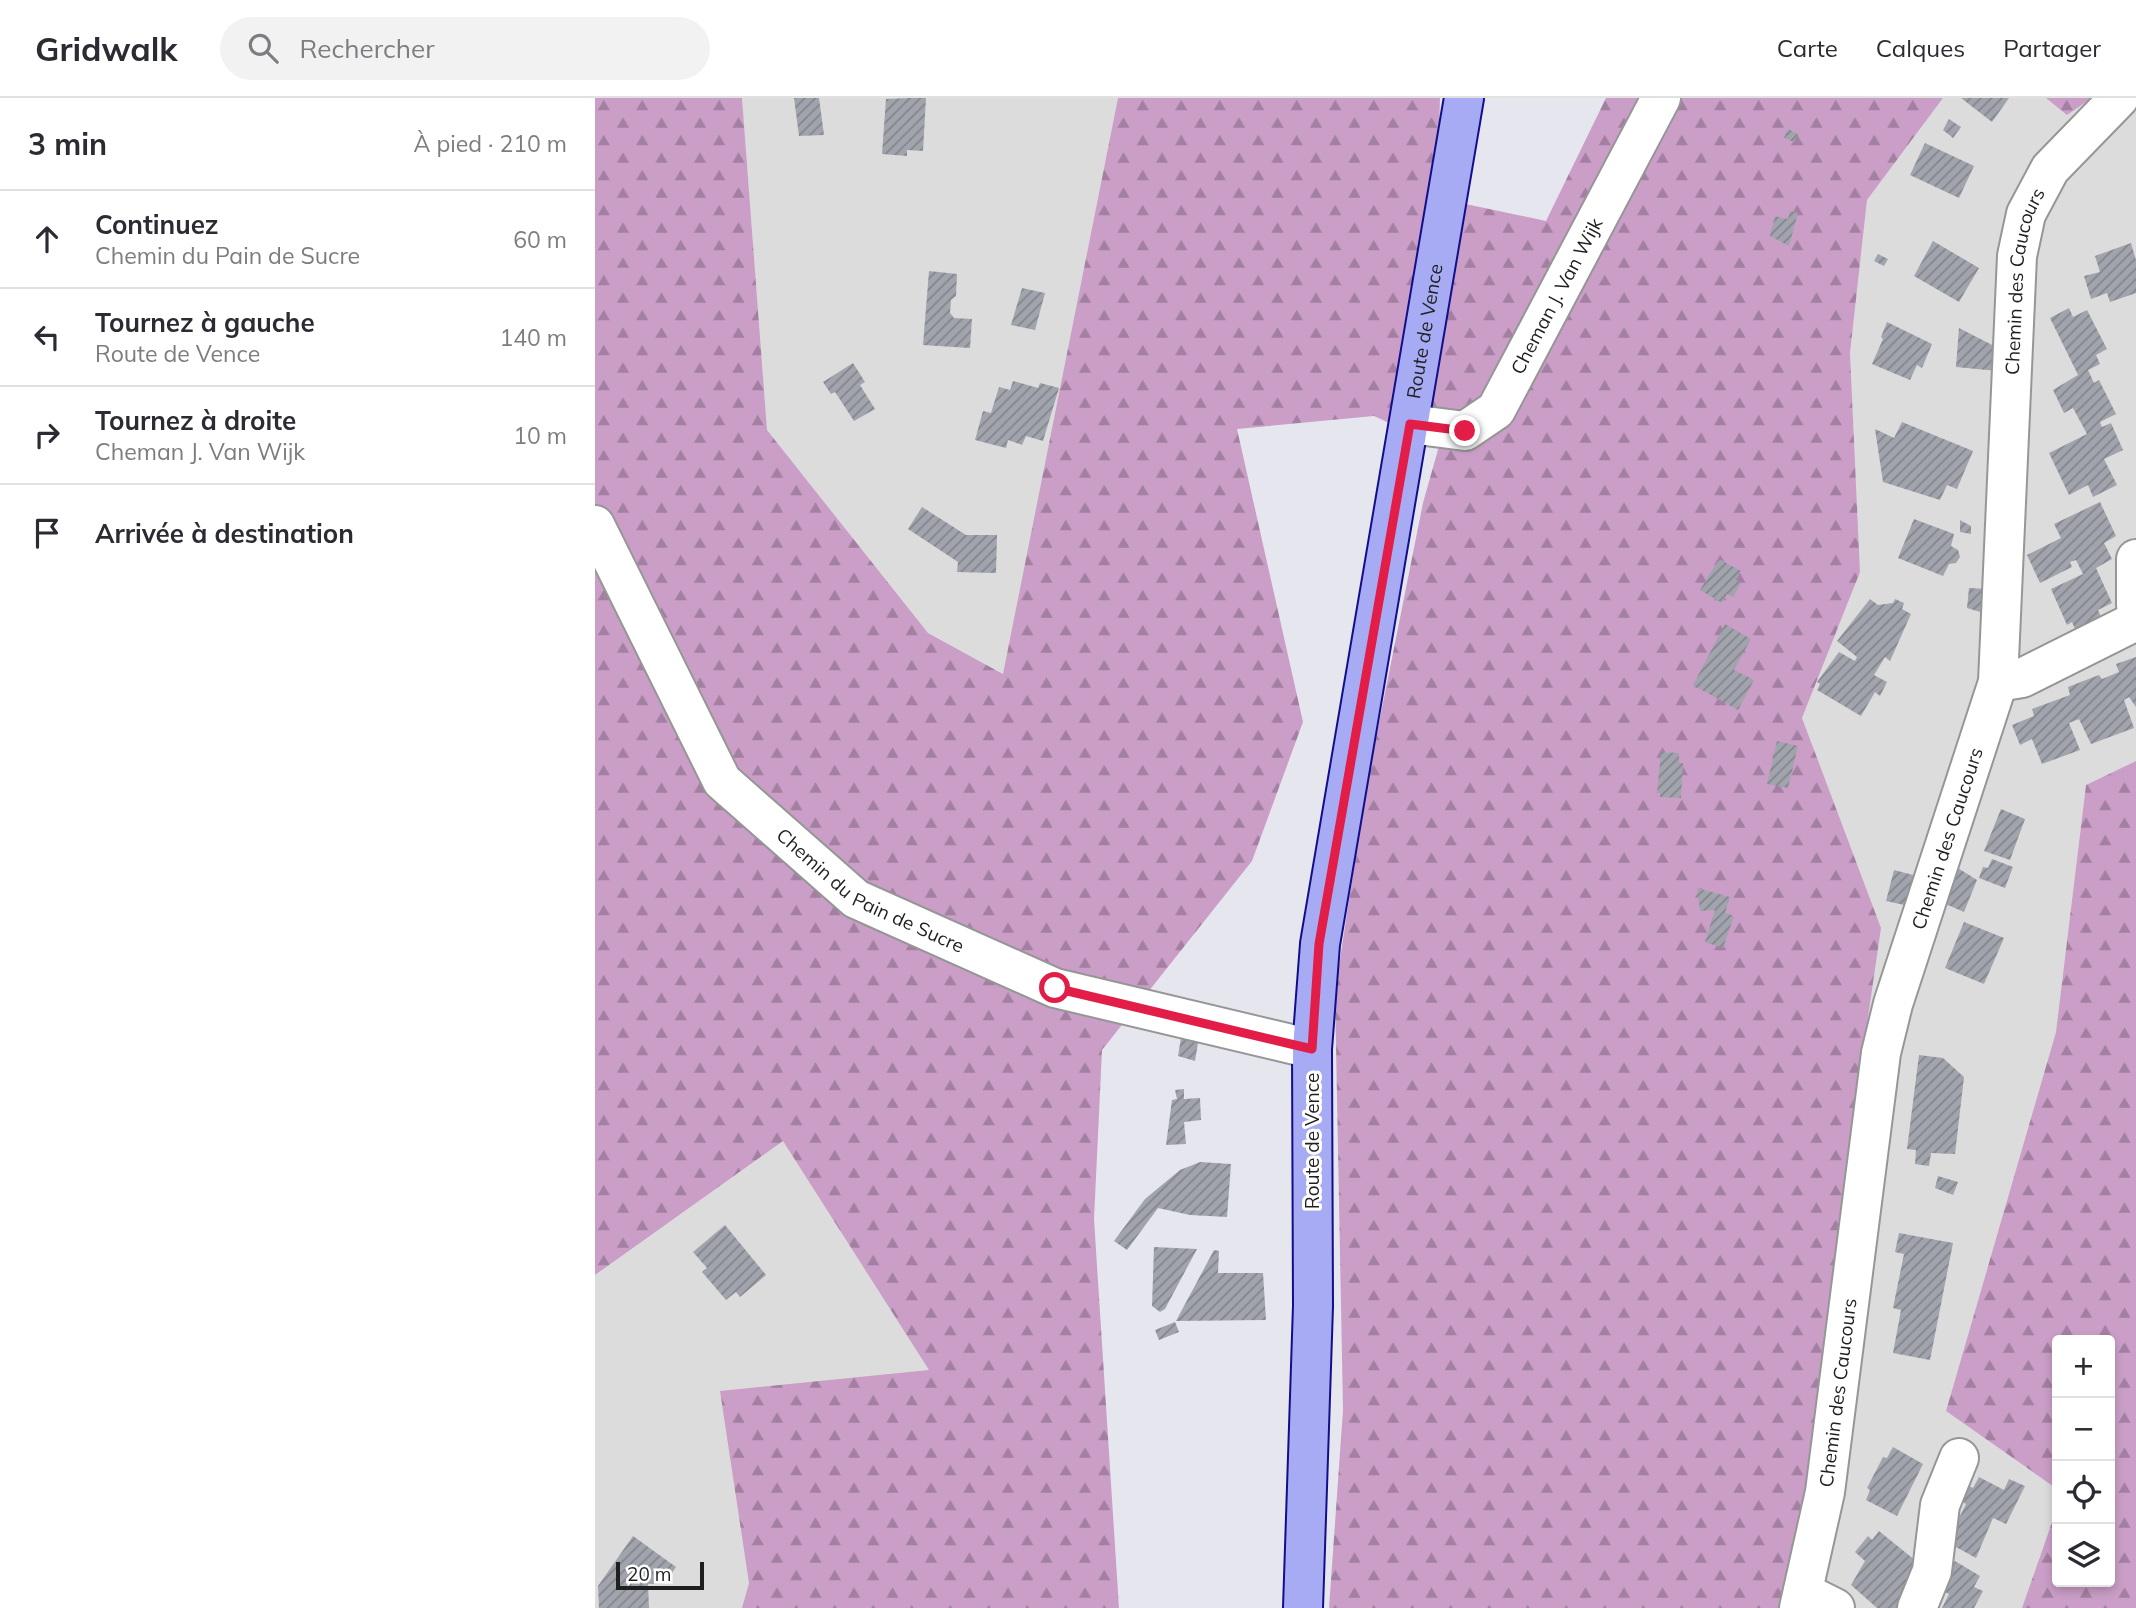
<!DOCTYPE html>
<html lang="fr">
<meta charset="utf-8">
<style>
body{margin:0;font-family:Mulish,sans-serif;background:#f2f2f3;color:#2b2b33}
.controls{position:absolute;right:21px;bottom:21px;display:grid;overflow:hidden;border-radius:7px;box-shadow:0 4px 10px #0003}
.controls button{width:63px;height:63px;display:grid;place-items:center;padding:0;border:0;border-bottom:2px solid #e1e1e2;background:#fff;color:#2b2b33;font:35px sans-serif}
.scale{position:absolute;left:21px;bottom:18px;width:88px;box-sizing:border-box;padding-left:7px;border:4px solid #1f1f1f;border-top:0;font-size:19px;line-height:24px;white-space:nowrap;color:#1f1f1f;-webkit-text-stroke:5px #fff;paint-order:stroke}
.stop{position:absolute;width:21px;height:21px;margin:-16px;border:5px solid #e11d48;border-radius:50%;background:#fff}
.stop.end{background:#e11d48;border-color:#fff;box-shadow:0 2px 7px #0008}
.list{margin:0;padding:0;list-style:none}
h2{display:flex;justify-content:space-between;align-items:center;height:91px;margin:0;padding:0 28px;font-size:30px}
h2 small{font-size:23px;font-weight:400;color:#7c7c81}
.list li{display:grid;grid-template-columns:46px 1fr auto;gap:21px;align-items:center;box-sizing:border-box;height:98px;padding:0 28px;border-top:2px solid #e1e1e2}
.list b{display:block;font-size:26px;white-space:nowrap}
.list p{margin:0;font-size:23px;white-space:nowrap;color:#7c7c81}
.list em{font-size:23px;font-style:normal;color:#7c7c81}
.icon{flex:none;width:38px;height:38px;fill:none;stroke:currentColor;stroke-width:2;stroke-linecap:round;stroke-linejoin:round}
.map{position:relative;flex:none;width:1541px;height:1510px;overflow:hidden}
header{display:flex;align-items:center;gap:42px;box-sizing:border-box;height:98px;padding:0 35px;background:#fff;border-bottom:2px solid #e1e1e2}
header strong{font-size:33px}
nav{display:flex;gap:38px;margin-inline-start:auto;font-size:24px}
.search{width:490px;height:63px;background:#f2f2f3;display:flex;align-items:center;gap:18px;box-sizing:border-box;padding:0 24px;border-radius:38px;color:#7c7c81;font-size:26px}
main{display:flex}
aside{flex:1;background:#fff}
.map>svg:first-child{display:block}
</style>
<header>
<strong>Gridwalk</strong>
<div class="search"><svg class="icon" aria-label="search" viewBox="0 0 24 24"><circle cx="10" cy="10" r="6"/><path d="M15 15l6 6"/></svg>Rechercher</div>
<nav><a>Carte</a><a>Calques</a><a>Partager</a></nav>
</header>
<main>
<aside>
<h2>3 min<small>À pied · 210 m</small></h2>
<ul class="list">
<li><svg class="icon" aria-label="ahead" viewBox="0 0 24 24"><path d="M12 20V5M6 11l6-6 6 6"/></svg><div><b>Continuez</b><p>Chemin du Pain de Sucre</p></div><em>60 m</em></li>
<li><svg class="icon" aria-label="left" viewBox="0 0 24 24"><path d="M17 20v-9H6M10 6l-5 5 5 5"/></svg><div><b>Tournez à gauche</b><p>Route de Vence</p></div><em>140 m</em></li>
<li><svg class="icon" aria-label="right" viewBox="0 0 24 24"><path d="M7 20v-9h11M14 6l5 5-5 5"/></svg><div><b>Tournez à droite</b><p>Cheman J. Van Wijk</p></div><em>10 m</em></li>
<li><svg class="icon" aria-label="arrive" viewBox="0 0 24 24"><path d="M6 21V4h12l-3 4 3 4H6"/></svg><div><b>Arrivée à destination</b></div></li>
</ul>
</aside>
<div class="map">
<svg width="1541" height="1510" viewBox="0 0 1541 1510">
<defs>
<pattern id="forest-firs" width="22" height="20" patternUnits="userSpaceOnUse" patternTransform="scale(1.75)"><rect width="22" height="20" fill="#ca9ec7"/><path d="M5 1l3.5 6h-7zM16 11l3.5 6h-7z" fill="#a380a1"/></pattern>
<pattern id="building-hatch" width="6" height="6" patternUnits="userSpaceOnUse" patternTransform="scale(1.75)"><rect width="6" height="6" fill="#a2a4ad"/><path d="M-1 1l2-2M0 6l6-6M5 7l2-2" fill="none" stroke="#83858c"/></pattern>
</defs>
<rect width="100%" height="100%" fill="#e6e6ef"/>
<path fill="#dcdcdd" d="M147 0H523L409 576 333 535 172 332Z
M1348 0H1451L1472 16 1497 0H1541V663L1491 687 1461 934 1351 1313 1462 1391V1410L1427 1510H1254L1208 1481 1207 620 1265 474 1255 255 1272 102Z
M188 1042 335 1273 154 1485 147 1510H0V1177Z"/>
<path fill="url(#forest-firs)" d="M0 0H147L172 332 333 535 408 576 523 0H845L842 100 951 123 1011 0H1348L1272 102 1255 255 1265 474 1207 620 1286 830 1266 967 1209 1481 1254 1510H734L748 1312 740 895 770 695 828 405 844 348 779 318 642 331 708 624 657 763 507 952 499 1121 524 1510H147L154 1485 125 1293 334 1272 188 1043 0 1177Z
M1451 0H1497L1472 17Z
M1541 663V1510H1427L1462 1410V1484H1515V1242H1462V1391L1351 1313 1461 934 1491 687Z"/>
<path fill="url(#building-hatch)" d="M199 0H224L229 37 204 38Z
M315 0H331L328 53 312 52V58L287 56 291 1Z
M1366 0H1414L1397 24Z
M1354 21 1366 29 1358 40 1348 32Z
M1193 31 1203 36 1199 44 1189 40Z
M1330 45 1379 68 1364 100 1315 77Z
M1195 113 1203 115 1194 148 1175 138 1180 118 1193 121Z
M1338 143 1384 170 1364 204 1319 178Z
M1536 145 1541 162V195L1515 204 1512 195 1496 201 1489 178 1505 174 1500 158Z
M1283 156 1293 161 1289 168 1279 163Z
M334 173 362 176 361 198 356 202 355 215 359 220 377 221 375 250 328 247Z
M427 190 450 195 440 232 416 227Z
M1474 210 1478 219 1492 212 1512 251 1501 257 1505 266 1493 272 1499 285 1504 282 1521 316 1505 324 1507 329 1516 325 1528 352 1509 361 1522 387 1498 399 1493 387 1474 397 1454 355 1492 336 1478 310 1469 315 1458 292 1483 277 1455 220Z
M1292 224 1337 246 1327 270 1322 267 1315 282 1277 266 1288 241 1286 239Z
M1364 230 1403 250V273L1361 269Z
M258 265 270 284 265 287 280 311 259 323 240 294 236 296 228 284Z
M418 283 443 290 445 285 464 290 448 343 431 338 427 347 413 342 411 350 380 342 388 313 396 315 404 289 415 292Z
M1307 324 1378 353 1362 391 1352 387 1345 402 1288 384 1280 331 1299 340Z
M1505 404 1521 438 1509 445 1517 461 1501 470 1517 505 1503 512 1508 523 1482 536 1477 524 1472 527 1456 491 1488 476 1481 462 1475 464 1477 469 1445 485 1432 457 1466 440 1459 426Z
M327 409 371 437H402L401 475 362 474 363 464 313 431Z
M1319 421 1359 436 1356 448 1363 452 1365 459 1361 465 1354 466 1348 478 1303 460Z
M1365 422 1376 428V436L1365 434Z
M1124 461 1146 473 1141 482 1146 485 1138 499 1132 496 1127 505 1105 492Z
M1374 490 1395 491 1392 516 1372 510Z
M1275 501 1283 507 1298 505 1300 501 1309 505 1307 511 1316 516 1295 563 1290 559 1279 577 1292 584 1285 598 1280 594 1266 618 1222 592 1225 586 1222 584 1244 554 1260 563 1262 559 1242 543Z
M1130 526 1156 541 1139 572 1159 582 1143 612 1098 587Z
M1541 559V609L1534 599 1529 602 1539 630 1496 646 1484 621 1474 625 1485 652 1447 666 1437 641 1425 647 1417 627 1439 618 1437 611 1475 597 1473 589 1504 577 1507 581 1524 574 1521 566Z
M1182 643 1203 648 1193 690 1172 686Z
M1066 654 1084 655V665H1088L1086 700 1065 699V695H1062Z
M1406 711 1430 721 1415 762 1389 753Z
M1397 761 1418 769 1410 790 1384 780 1388 769 1393 770Z
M1358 767 1382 782 1369 814 1346 804Z
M1299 772 1322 778 1314 808 1291 803Z
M1102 790 1135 799 1130 815 1139 818 1128 850 1110 844 1120 812 1105 813Z
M1369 824 1409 840 1389 886 1350 870Z
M587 934 604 939 600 963 583 958Z
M1324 957 1348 960 1369 979 1360 1056 1336 1055 1334 1068 1320 1066 1321 1052 1312 1051Z
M589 991V1001L605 1000 606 1022 589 1024 591 1046 571 1047 577 1002 582 1001 580 992Z
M605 1064 636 1066 632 1119 595 1117 563 1110 532 1152 519 1143 550 1101 585 1072Z
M1343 1078 1363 1084 1358 1097 1340 1090Z
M130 1127 171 1177 145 1199 141 1194 131 1202 107 1174 112 1170 98 1154Z
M1304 1135 1358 1145 1335 1262 1298 1255 1306 1212 1298 1210 1309 1156 1300 1154Z
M559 1149 602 1151 570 1211 565 1214 557 1208Z
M619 1152 624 1153 623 1175H668L671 1222 581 1223Z
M580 1224 584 1234 564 1242 560 1232Z
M1298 1349 1328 1366 1302 1418 1271 1402 1275 1392 1272 1390 1288 1359 1292 1360Z
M1384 1379 1409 1392 1414 1381 1430 1388 1411 1426 1398 1420 1381 1460 1352 1444 1371 1406 1366 1403 1374 1388 1378 1390Z
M1284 1433 1321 1463 1318 1468 1330 1478 1313 1510H1282L1256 1487 1270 1463 1260 1454 1273 1438 1277 1442Z
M38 1438 81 1469 70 1485 53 1486 54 1510H4L3 1488Z
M1360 1463 1385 1478 1379 1489 1388 1493 1379 1510H1347L1354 1496 1344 1491Z"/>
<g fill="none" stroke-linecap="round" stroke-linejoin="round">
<g stroke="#969696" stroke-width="42">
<g id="minor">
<path id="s1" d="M815 326 870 333 901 312 1066 0"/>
<path id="s2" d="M0 427 127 683 261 801 460 890 717 951"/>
<path d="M1541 461V507"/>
<path d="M1403 584 1427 580 1541 523"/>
<path d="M1208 1494 1240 1510"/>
<path id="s3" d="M1204 1510 1230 1394 1286 955 1298 906 1403 584 1422 158 1431 116 1455 71 1524 0"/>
<path d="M1322 1510 1337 1473 1345 1407 1364 1360"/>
</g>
</g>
<g stroke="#120e8b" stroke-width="42">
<g id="major">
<path id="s4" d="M708 1510 718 1208 717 951 725 846 869 0"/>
</g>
</g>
<use href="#minor" stroke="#fff" stroke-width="38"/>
<use href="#major" stroke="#a6abf3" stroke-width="38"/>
</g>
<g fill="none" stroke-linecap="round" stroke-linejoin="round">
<path stroke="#e11d48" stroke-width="9" d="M460 890 717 951 724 846 815 326 870 333"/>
</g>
<g text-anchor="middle" stroke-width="6" stroke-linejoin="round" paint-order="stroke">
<g font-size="19" fill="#1f1f1f" stroke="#fff">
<text dy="7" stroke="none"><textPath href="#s3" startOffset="1353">Chemin des Caucours</textPath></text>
<text dy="7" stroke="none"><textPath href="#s1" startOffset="222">Cheman J. Van Wijk</textPath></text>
<text dy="7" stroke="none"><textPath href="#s4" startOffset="1286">Route de Vence</textPath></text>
<text dy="7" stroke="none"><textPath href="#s3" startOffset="786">Chemin des Caucours</textPath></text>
<text dy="7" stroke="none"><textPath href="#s2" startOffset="472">Chemin du Pain de Sucre</textPath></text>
<text transform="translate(717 1043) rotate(-90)" y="7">Route de Vence</text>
<text dy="7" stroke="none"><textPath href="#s3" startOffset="219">Chemin des Caucours</textPath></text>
</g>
</g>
</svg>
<div class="controls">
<button>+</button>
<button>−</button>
<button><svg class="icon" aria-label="locate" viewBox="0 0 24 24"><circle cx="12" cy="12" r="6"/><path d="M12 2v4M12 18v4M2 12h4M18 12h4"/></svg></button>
<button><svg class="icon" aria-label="layers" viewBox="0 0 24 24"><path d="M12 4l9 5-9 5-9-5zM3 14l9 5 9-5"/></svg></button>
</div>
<div class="scale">20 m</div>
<div class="stop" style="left:460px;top:890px"></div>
<div class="stop end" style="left:870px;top:333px"></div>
</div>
</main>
